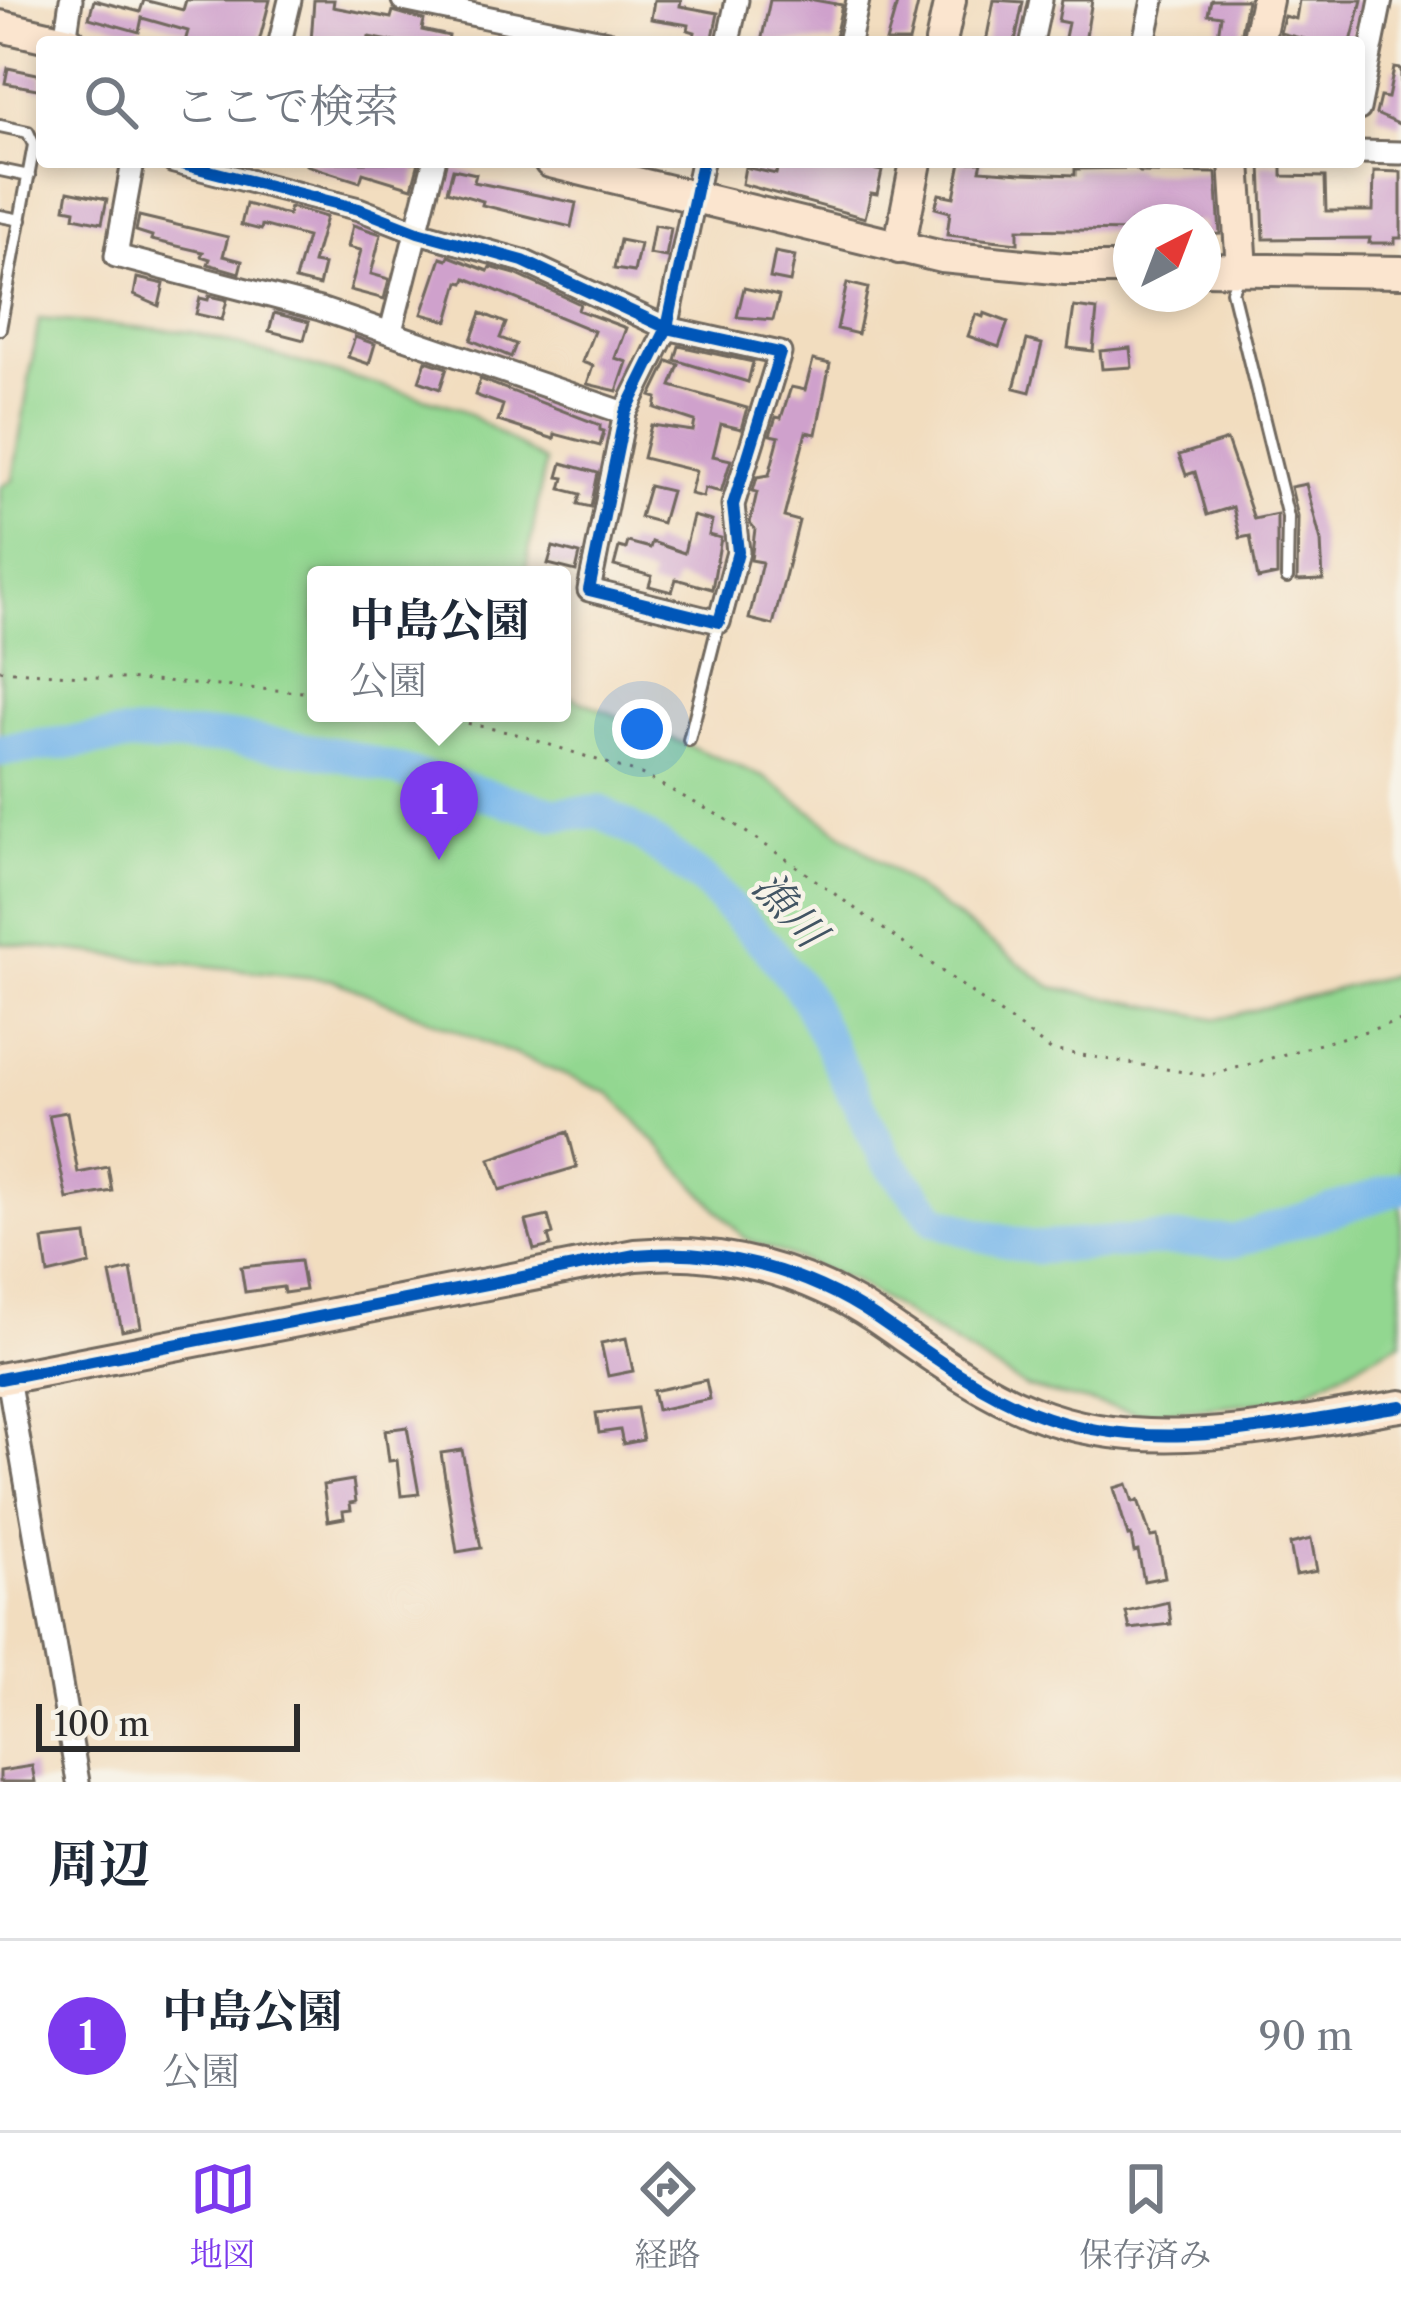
<!DOCTYPE html>
<html lang="ja">
<meta charset="utf-8">
<style>
body{margin:0;font-family:"Libre Caslon Text","Noto Serif JP",serif;background:#f6f6f7;color:#1f2937}
.compass{position:absolute;left:1113px;top:204px;width:108px;height:108px;border-radius:50%;background:#fff;box-shadow:0 6px 18px #0003;rotate:42deg}
.scale{position:absolute;left:36px;bottom:30px;width:264px;box-sizing:border-box;padding-left:12px;border:6px solid #2b2b2b;border-top:0;font-size:33px;line-height:42px;white-space:nowrap;color:#2b2b2b;-webkit-text-stroke:9px #f7f3e8;paint-order:stroke}
.you{position:absolute;left:642px;top:729px;width:42px;height:42px;margin:-30px;border:9px solid #fff;border-radius:50%;background:#1a73e8;box-shadow:0 0 0 18px #1a73e833}
.badge{display:grid;place-items:center;width:78px;height:78px;border-radius:50%;background:#7c3aed;color:#fff;font-size:39px;font-weight:700}
.pin{position:absolute;translate:-50% -99px;filter:drop-shadow(0 3px 6px #0008)}
.pin::after{content:'';position:absolute;top:63px;width:42px;height:36px;background:inherit;clip-path:polygon(0 0,100% 0,50% 100%)}
.popup{position:absolute;left:307px;top:566px;width:264px;height:156px;box-sizing:border-box;display:grid;place-content:center;border-radius:12px;background:#fff;filter:drop-shadow(0 3px 9px #0005);font-size:39px;white-space:nowrap;color:#747a83}
.popup b{font-size:45px;color:#1f2937}
.popup::after{content:'';position:absolute;left:50%;top:100%;margin-left:-24px;border:24px solid transparent;border-top-color:#fff}
.list{margin:0;padding:0;list-style:none}
h2{display:flex;justify-content:space-between;align-items:center;height:156px;margin:0;padding:0 48px;font-size:51px}
h2 small{font-size:39px;font-weight:400;color:#747a83}
.list li{display:grid;grid-template-columns:78px 1fr auto;gap:36px;align-items:center;box-sizing:border-box;height:192px;padding:0 48px;border-top:3px solid #e0e1e3}
.list b{display:block;font-size:45px;white-space:nowrap}
.list p{margin:0;font-size:39px;white-space:nowrap;color:#747a83}
.list em{font-size:39px;font-style:normal;color:#747a83}
.icon{flex:none;width:66px;height:66px;fill:none;stroke:currentColor;stroke-width:2;stroke-linecap:round;stroke-linejoin:round}
.map{position:relative;flex:none;width:1401px;height:1782px;overflow:hidden}
.search{position:absolute;background:#fff;box-shadow:0 6px 18px #0003;left:36px;right:36px;top:36px;height:132px;display:flex;align-items:center;gap:30px;box-sizing:border-box;padding:0 42px;border-radius:12px;color:#747a83;font-size:45px}
.sheet{height:348px;background:#fff}
nav{display:flex;justify-content:space-around;align-items:center;box-sizing:border-box;height:168px;border-top:3px solid #e0e1e3;background:#fff;font-size:33px;color:#747a83}
nav a{display:grid;justify-items:center;gap:6px}
nav .on{color:#7c3aed}
.map>svg:first-child{display:block}
</style>
<div class="map">
<svg width="1401" height="1782" viewBox="0 0 1401 1782">
<rect width="100%" height="100%" fill="#f7f3e8"/>
<filter id="ink" filterUnits="userSpaceOnUse"><feTurbulence type="fractalNoise" baseFrequency=".00833" numOctaves="2"/><feDisplacementMap in="SourceGraphic" scale="24" xChannelSelector="R" yChannelSelector="G"/><feConvolveMatrix kernelMatrix="1 2 1 2 8 2 1 2 1" color-interpolation-filters="sRGB"/></filter>
<filter id="wash" filterUnits="userSpaceOnUse"><feTurbulence type="fractalNoise" baseFrequency=".004" numOctaves="4" result="noise"/><feDisplacementMap in="SourceGraphic" scale="48" xChannelSelector="R" yChannelSelector="G"/><feGaussianBlur stdDeviation="2.7" result="paint"/><feColorMatrix in="noise" values="0 0 0 0 0 0 0 0 0 0 0 0 0 0 0 0 0 1.4 0 .05"/><feComposite in="paint" operator="in"/></filter>
<g filter="url(#wash)">
<rect width="100%" height="100%" fill="#f2ddbf"/>
<path fill="#92d790" stroke="#5e815e" stroke-width="3" d="M39 319 192 332 459 408 545 462 525 575H316V713H562V693L764 777 1052 987 1218 1019 1401 973V1341L1290 1399 1142 1414 1027 1388 851 1280 744 1238 611 1094 333 980 0 943V487L13 480Z"/>
<g fill="none" stroke-linecap="round" stroke-linejoin="round">
<path stroke="#76b6ea" stroke-width="33" d="M0 750 122 737H228L342 755 554 814 601 812 645 837 704 881 767 946 805 995 885 1157 936 1220 980 1235 1034 1248 1152 1240 1235 1241 1401 1188"/>
</g>
<g id="blocks">
<path fill="#cfa1cc" d="M94 0 140 12 144 0 183 10 186 0H270L259 42H185L188 31 142 18 139 32 89 18Z
M314 0H334L333 7 391 18 393 11 424 20 422 30 449 36 448 42H395L369 37 368 42H311Z
M654 0H681L680 6 718 13 712 42H693L695 32 688 30 689 25 651 19Z
M770 0H814L842 5 834 42H761Z
M898 0H919L909 42H886Z
M994 0 1023 2 1015 42H986Z
M1062 0H1092L1085 42H1064L1068 23 1058 21Z
M1211 0H1247L1239 42H1217L1221 16 1208 14Z
M1299 0H1362L1351 42H1316L1280 33 1284 16 1296 19Z
M8 68 42 75V90L5 83Z
M1394 68 1401 69V125L1376 114 1380 97 1388 98Z
M306 162H419L412 188 363 173 360 182 306 165Z
M779 162H839L882 171 877 194 871 193 865 218 742 184 745 167 776 174Z
M961 162H982L980 170 1021 173 1075 175V169L1135 168 1140 172 1216 173 1220 234 1203 235V222H1131V231L1018 229V243L947 235 950 212 935 208 939 194 954 197Z
M1261 164H1282V176L1325 177 1326 211H1373L1374 171 1401 172V238H1395V243H1369L1370 238 1264 239Z
M453 169 476 174 474 182 576 203 571 227 482 205 483 201 447 191Z
M68 191 107 199 102 223 74 217 75 210 65 208Z
M246 204 288 215 290 207 326 217 313 263 324 265 319 286 295 280 307 237 262 225 261 230 241 225Z
M139 216 228 237 223 256 242 261 239 273 208 264 210 259 201 256 203 252 151 240 152 236 136 231Z
M353 225 381 234 371 274 389 279 384 299 350 290 361 250 348 247Z
M654 225 671 228 666 257 649 254Z
M620 240 640 244 634 272 614 269Z
M775 252 795 256 790 282 770 278Z
M449 256 488 271 490 267 515 274 580 304 578 310 626 328 615 358 627 362 617 391 587 384 593 366 582 362 594 331 466 278 464 283 459 282 448 321 422 314 441 258 447 260Z
M137 278 164 284 159 306 134 295Z
M847 283 868 288 858 334 837 329Z
M744 288 779 296 773 320 737 317Z
M209 296 227 300 222 320 196 314 200 298 208 300Z
M1074 307 1097 310 1093 351 1068 348Z
M274 313 309 322 304 340 269 331Z
M481 313 506 323 500 338 516 344 511 357 471 340Z
M984 313 1008 322 999 347 968 336 976 314 983 317Z
M355 337 375 344 369 364 348 357Z
M1027 340 1042 344 1030 392 1014 388Z
M679 346 753 362 748 382 675 360Z
M1130 348 1132 367 1102 369 1100 351Z
M813 360 830 364 816 434 806 432 784 517 799 521 773 625 749 619 762 562 751 560 755 529 750 523 757 492 753 491 757 477 769 475 779 437 770 435 776 417 781 418 791 387 805 390Z
M426 361 447 368 440 389 419 381Z
M668 361 679 365 671 386 747 408 741 429 721 424 713 456 731 460 721 492 705 488 703 497 690 494 696 471 643 458 651 425 693 431 695 421 655 408 657 398 651 396Z
M480 379 600 425V430L604 431 600 446 555 434 554 439 498 421 503 405 475 395Z
M1227 440 1254 519 1277 514V575L1258 579 1250 536 1240 538 1233 507 1207 515 1195 472 1186 475 1179 455Z
M562 463 598 473 591 507 578 504 581 494 561 489 564 478 558 477Z
M1306 484 1321 541 1323 580 1297 581 1298 517 1291 487Z
M649 486 671 491 662 523 640 517Z
M693 516 712 521 709 535 721 538 712 589 676 579 672 592 649 586 652 576 614 566 619 547 626 549 628 542 650 548 652 542 684 553Z
M553 547 580 554 576 571 548 564Z
M67 1112 78 1173 108 1167 112 1191 67 1199 49 1115Z
M568 1132 577 1167 500 1190 490 1159Z
M548 1216 553 1234 548 1236 551 1246 534 1250 526 1221Z
M86 1235 90 1264 48 1274 43 1240Z
M300 1261 305 1290 284 1293 283 1287 245 1292 241 1267Z
M131 1269 141 1327 122 1331 110 1274Z
M626 1338 633 1371 608 1376 601 1343Z
M706 1380 710 1399 657 1410 653 1391Z
M637 1408 643 1440 623 1444 620 1430 599 1433 596 1413Z
M407 1427 419 1494 401 1496 397 1460 389 1461 385 1430Z
M462 1450 481 1548 457 1552 441 1453Z
M353 1480 356 1502 350 1503 351 1510 343 1511 344 1518 328 1521 323 1485Z
M1127 1484 1133 1502 1138 1500 1151 1537 1157 1536 1165 1577 1144 1581 1138 1551 1134 1552 1131 1535 1128 1536 1114 1488Z
M1311 1539 1317 1571 1296 1575 1290 1544Z
M1168 1602 1171 1624 1130 1629 1126 1612Z
M32 1766 35 1782H0V1771Z"/>
</g>
</g>
<g filter="url(#ink)">
<use href="#blocks" fill-opacity="0" stroke="#71695f" stroke-width="3"/>
<g fill="none" stroke-linecap="round" stroke-linejoin="round">
<g stroke="#71695f" stroke-width="16">
<path id="lane" d="M0 126 28 132 34 145 0 329
M0 170 29 176
M0 216 21 220
M1240 272 1232 291 1288 517 1287 578
M689 740 719 622"/>
</g>
<g stroke="#71695f" stroke-width="27">
<path id="street" d="M403 0 607 42
M65 41 71 0
M280 42 290 0
M728 42 737 0
M849 42 858 0
M1032 42 1041 0
M1144 42 1153 0
M1359 109 1381 0
M1359 152 1401 153
M133 162 116 256 320 309 625 413
M174 162 359 209 418 232 523 261 667 328 780 353 733 505 738 552 719 622 589 590 625 413 667 328 702 162
M391 331 434 162
M8 1378 78 1782"/>
</g>
<g stroke="#71695f" stroke-width="36">
<path id="secondary" d="M0 26 70 42
M941 42 950 0
M1258 42 1267 0
M550 162 942 257 1065 269H1131
M1235 162 1242 269
M899 248 916 162
M1203 269 1401 272
M0 1379 635 1255C718 1247 807 1270 877 1318 927 1352 975 1389 1032 1412 1149 1459 1282 1424 1401 1406"/>
</g>
<path stroke="#71695f" stroke-width="3" stroke-dasharray="3 9" stroke-linecap="butt" d="M0 670 316 693
M421 713 516 734 641 774 731 822 792 863 1051 1050 1208 1076 1401 1021"/>
<use href="#lane" stroke="#fff" stroke-width="10"/>
<use href="#street" stroke="#fff" stroke-width="21"/>
<use href="#secondary" stroke="#fbe5cf" stroke-width="30"/>
<g stroke="#f7f3e8" stroke-width="20">
<path id="cycleway" d="M174 162 359 209 418 232 523 261 667 328 780 353 733 505 738 552 719 622 589 590 625 413 667 328 702 162
M0 1379 635 1255C718 1247 807 1270 877 1318 927 1352 975 1389 1032 1412 1149 1459 1282 1424 1401 1406"/>
</g>
<use href="#cycleway" stroke="#0057b8" stroke-width="12"/>
</g>
</g>
<g text-anchor="middle" stroke-width="9" stroke-linejoin="round" paint-order="stroke">
<g font-size="42" font-style="italic" fill="#425564" stroke="#f7f3e8">
<text transform="translate(790 909) rotate(48)" y="15">漁川</text>
</g>
</g>
</svg>
<svg class="compass" viewBox="-18 -18 36 36"><path d="M0-13l5 13h-10z" fill="#e53935"/><path d="M0 13l5-13h-10z" fill="#747a83"/></svg>
<div class="scale">100 m</div>
<div class="you"></div>
<div class="pin badge" style="left:439px;top:860px">1</div>
<div class="popup"><b>中島公園</b>公園</div>
<div class="search"><svg class="icon" aria-label="search" viewBox="0 0 24 24"><circle cx="10" cy="10" r="6"/><path d="M15 15l6 6"/></svg>ここで検索</div>
</div>
<section class="sheet">
<h2>周辺<small></small></h2>
<ul class="list">
<li><span class="badge">1</span><div><b>中島公園</b><p>公園</p></div><em>90 m</em></li>
</ul>
</section>
<nav>
<a class="on"><svg class="icon" aria-label="map" viewBox="0 0 24 24"><path d="M3 6l6-2 6 2 6-2v14l-6 2-6-2-6 2zM9 4v14M15 6v14"/></svg>地図</a>
<a><svg class="icon" aria-label="directions" viewBox="0 0 24 24"><path d="M12 3l9 9-9 9-9-9zM9 14v-3h6M13 9l2 2-2 2"/></svg>経路</a>
<a><svg class="icon" aria-label="saved" viewBox="0 0 24 24"><path d="M7 4h10v16l-5-4-5 4z"/></svg>保存済み</a>
</nav>
